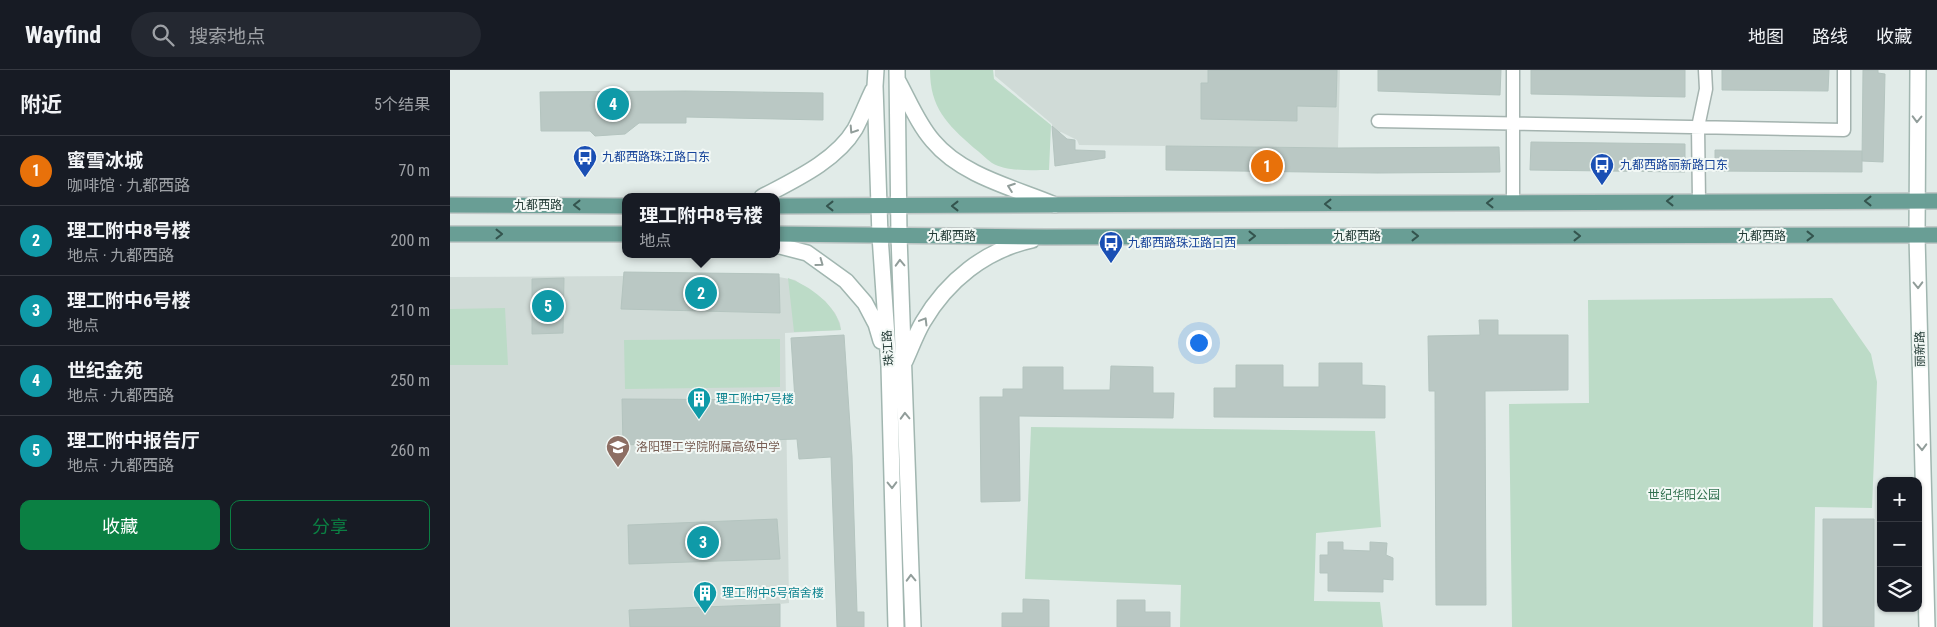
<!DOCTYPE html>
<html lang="zh">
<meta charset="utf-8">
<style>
body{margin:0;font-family:"Roboto Condensed","Noto Sans SC",sans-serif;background:#242831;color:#f1f3f6}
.controls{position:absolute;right:15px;bottom:15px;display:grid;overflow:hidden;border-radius:10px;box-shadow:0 1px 4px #0004}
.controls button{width:45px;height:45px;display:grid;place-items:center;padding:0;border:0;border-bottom:1px solid #363941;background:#171b24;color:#f1f3f6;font:25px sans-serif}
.you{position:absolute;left:748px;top:272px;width:18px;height:18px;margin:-12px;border:4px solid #fff;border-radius:50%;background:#1a73e8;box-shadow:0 0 0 8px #1a73e833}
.badge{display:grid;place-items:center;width:32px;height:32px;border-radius:50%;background:#0b8043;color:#fff;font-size:16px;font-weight:700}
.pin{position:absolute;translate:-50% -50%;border:2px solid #fff;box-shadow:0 1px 5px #0006}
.popup{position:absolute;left:172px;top:123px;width:158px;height:65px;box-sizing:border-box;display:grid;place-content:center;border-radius:10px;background:#171b24;filter:drop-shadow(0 1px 4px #0005);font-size:16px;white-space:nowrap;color:#9ea1a6}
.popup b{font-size:19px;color:#f1f3f6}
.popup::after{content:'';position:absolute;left:50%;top:100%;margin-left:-10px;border:10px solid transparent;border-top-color:#171b24}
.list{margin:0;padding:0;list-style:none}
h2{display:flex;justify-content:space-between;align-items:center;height:65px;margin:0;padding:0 20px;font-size:21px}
h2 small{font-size:16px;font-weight:400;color:#9ea1a6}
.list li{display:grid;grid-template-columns:32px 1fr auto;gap:15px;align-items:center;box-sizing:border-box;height:70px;padding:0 20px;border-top:1px solid #363941}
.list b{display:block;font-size:19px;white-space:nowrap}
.list p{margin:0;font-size:16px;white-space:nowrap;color:#9ea1a6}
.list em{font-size:16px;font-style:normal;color:#9ea1a6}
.actions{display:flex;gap:10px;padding:15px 20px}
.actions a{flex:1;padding:11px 0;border:1px solid #0b8043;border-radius:10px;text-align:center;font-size:18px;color:#0b8043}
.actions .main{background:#0b8043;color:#fff}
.icon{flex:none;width:28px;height:28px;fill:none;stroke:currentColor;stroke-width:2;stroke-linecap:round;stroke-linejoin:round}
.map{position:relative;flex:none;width:1487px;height:557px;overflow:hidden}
header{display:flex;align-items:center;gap:30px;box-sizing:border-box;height:70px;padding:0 25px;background:#171b24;border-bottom:1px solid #363941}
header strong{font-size:24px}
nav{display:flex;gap:28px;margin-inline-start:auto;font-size:18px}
.search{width:350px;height:45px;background:#242831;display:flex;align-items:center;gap:12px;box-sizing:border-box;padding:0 18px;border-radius:28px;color:#9ea1a6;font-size:19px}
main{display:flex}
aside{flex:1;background:#171b24}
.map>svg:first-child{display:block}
</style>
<header>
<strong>Wayfind</strong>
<div class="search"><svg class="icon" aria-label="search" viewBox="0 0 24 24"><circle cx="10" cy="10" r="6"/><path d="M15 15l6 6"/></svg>搜索地点</div>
<nav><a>地图</a><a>路线</a><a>收藏</a></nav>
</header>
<main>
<aside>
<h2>附近<small>5个结果</small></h2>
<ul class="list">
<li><span class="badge" style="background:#e8710a">1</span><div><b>蜜雪冰城</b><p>咖啡馆 · 九都西路</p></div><em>70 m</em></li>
<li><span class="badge" style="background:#0f9aa8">2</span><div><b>理工附中8号楼</b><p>地点 · 九都西路</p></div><em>200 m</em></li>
<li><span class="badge" style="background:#0f9aa8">3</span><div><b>理工附中6号楼</b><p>地点</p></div><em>210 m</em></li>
<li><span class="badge" style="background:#0f9aa8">4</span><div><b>世纪金苑</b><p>地点 · 九都西路</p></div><em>250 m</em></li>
<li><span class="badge" style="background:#0f9aa8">5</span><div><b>理工附中报告厅</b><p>地点 · 九都西路</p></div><em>260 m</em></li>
</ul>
<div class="actions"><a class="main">收藏</a><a>分享</a></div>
</aside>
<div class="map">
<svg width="1487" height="557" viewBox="0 0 1487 557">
<rect width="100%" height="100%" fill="#e1ebe8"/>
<path fill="#d0dbd7" d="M545 0H890L888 78 629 75 627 70 611 62 603 65 602 54 545 6Z
M174 202 329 204V207L345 210 375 231 385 243 390 253 391 260 335 263 339 533 330 534V557H0V207L173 206Z"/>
<path fill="#bcdbc7" d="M480 0H543L544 9 601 55 599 100C582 100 557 102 542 93 536 89 530 82 524 78 497 54 480 38 480 0Z
M338 208C360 216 387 235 391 260L344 262Z
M1382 228 1421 284 1427 312 1422 438 1365 437 1363 557H1062L1059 334 1139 333 1138 230Z
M55 238 58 295H0V239Z
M330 269V317L175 319 174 270Z
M581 357 925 361 931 457 866 463 864 531 930 532 933 557H730L731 515 575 509Z"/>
<path fill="#bac8c4" stroke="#b4c4bf" d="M758 0H887L886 37 847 36V51L751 49V13H758Z
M928 0H1051L1050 25 928 21Z
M1081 0H1235V27L1081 24Z
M1272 0H1379L1378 21 1272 20Z
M1413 0H1428V3L1435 4 1433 92 1412 91Z
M236 21 373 23V50L236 47V53H189L175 64 145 66 140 61H91L90 22Z
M602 56 617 69 625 70V80L655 81V88L605 96Z
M1081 72 1235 74V102L1080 100Z
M716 76 888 78 1049 77 1050 102 927 103 716 100Z
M1265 80 1412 81V102L1265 101Z
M174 202 329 204 330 243 171 239Z
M114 208 113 263 82 264V209Z
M1029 250H1048V265H1118V320L1035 321 1036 535H986L985 321H979L978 266 1030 265Z
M394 265 402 386 407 542H414V557H387L381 387 349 389 347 369 173 375 172 329 345 330 341 268Z
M869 293H912V315L935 316V348L764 347V318H786V295H833V317H869Z
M661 296 703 297V323H724L723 348 569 346 570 431 531 432 530 327H553V319H573V297H613V320H660Z
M327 449 330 489 179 494 178 455Z
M1373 449H1424V557H1373Z
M878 472H893V480L920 481V472L937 473 936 485 943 488V510L933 509V522L878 521V503H870V485H878Z
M573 529 599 530V557H552V543H573Z
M667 530H695V542H720V557H667Z
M330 534V557H180L179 540Z"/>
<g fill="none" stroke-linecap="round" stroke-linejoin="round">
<g stroke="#a4b3af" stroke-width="15">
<path id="street" d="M928 51 1394 60V0
M1249 131 1248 57 1256 19 1255 0
M1063 132V0"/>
</g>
<g stroke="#a1b6b0" stroke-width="18">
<path id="secondary" d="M426 0 425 16 430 166 439 296 446 557
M447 0 449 166 463 557
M1468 0 1467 166 1477 557
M448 11C459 31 468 54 483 71 512 106 565 118 605 135
M312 127C344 110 386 91 405 59 412 46 417 32 423 20
M326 175 357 183 396 211 415 233 426 254 431 271
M455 291C461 278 466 264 473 252 497 211 535 180 582 170"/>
</g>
<g stroke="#c1c8c7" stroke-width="18">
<path id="primary" d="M0 135 176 136
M326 136 1487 131
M0 164H176
M326 164 596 167 1487 165"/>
</g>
<use href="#street" stroke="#fff" stroke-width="12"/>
<use href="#secondary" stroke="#fff" stroke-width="15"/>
<use href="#primary" stroke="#699e95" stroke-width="15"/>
</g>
<defs><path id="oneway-chevron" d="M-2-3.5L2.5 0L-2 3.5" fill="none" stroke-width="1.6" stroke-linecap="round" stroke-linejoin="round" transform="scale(1.25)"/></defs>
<g stroke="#919d9a">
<use href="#oneway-chevron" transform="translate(1467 49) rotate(91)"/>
<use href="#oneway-chevron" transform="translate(403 60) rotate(123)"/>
<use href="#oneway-chevron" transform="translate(561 117) rotate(-160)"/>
<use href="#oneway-chevron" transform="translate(370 193) rotate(36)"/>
<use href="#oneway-chevron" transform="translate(450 193) rotate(-92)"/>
<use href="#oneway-chevron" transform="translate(1468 215) rotate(89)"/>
<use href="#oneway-chevron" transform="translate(474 251) rotate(-59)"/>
<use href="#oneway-chevron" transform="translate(455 346) rotate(-92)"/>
<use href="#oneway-chevron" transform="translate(1472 377) rotate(89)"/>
<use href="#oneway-chevron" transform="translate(442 415) rotate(89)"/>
<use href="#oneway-chevron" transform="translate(461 508) rotate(-92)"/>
</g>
<g stroke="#34544e">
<use href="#oneway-chevron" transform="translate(1220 131) rotate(180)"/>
<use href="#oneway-chevron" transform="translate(1418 131) rotate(-180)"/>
<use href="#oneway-chevron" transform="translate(1040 133) rotate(180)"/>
<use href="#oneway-chevron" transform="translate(878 134) rotate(180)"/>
<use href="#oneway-chevron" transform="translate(127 135) rotate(-180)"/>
<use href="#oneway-chevron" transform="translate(380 136) rotate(180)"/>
<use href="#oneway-chevron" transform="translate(505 136) rotate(180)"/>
<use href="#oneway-chevron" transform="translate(49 164)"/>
<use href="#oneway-chevron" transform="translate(802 166)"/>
<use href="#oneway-chevron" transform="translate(965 166)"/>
<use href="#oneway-chevron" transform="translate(1127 166)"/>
<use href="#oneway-chevron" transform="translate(1360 166)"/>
</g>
<defs>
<g id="bus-pin" transform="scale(1.25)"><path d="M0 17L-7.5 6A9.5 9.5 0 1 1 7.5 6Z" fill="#1a4fb4" stroke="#f2f8f5"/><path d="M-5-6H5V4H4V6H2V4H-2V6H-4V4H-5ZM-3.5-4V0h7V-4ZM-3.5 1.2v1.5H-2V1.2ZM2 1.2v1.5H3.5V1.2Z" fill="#fff"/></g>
<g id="building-pin" transform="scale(1.25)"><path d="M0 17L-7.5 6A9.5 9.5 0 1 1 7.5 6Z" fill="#0f9aa8" stroke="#f2f8f5"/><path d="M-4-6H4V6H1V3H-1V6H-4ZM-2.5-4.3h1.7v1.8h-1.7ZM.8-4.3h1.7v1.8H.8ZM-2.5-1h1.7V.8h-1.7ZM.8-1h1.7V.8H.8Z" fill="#fff"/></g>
<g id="school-pin" transform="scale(1.25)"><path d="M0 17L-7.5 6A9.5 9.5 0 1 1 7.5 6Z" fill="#8d6e63" stroke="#f2f8f5"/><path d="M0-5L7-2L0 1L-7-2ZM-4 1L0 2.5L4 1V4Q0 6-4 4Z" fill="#fff"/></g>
</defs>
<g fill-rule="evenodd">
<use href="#bus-pin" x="135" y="87"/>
<use href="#bus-pin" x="1152" y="95"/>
<use href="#bus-pin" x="661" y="173"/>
<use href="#building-pin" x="249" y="329"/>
<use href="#school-pin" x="168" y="377"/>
<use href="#building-pin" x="255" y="523"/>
</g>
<g text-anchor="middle" stroke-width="4" stroke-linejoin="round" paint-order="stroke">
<g font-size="12" fill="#164399" stroke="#f2f8f5" text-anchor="start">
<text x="152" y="91">九都西路珠江路口东</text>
<text x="1170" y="99">九都西路丽新路口东</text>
<text x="678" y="177">九都西路珠江路口西</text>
</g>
<g font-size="12" fill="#233b36" stroke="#f2f8f5">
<text x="88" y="139">九都西路</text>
<text x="502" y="170">九都西路</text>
<text x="907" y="170">九都西路</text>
<text x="1312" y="170">九都西路</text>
<text transform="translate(438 278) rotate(-94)" y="4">珠江路</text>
<text transform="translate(1470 279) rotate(-91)" y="4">丽新路</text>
</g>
<g font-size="12" fill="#0d838f" stroke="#f2f8f5" text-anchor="start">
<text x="266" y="333">理工附中7号楼</text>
<text x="272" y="527">理工附中5号宿舍楼</text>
</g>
<g font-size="12" fill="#785e54" stroke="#f2f8f5" text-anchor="start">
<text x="186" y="381">洛阳理工学院附属高级中学</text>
</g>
<g font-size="12" fill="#306f4e" stroke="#f2f8f5">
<text x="1234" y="429">世纪华阳公园</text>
</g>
</g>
</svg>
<div class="controls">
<button>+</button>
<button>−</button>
<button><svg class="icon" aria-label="layers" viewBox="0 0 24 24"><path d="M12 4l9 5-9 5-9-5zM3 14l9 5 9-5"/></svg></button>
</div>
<div class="you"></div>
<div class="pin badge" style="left:817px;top:96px;background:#e8710a">1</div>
<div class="pin badge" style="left:251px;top:223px;background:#0f9aa8">2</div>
<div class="popup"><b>理工附中8号楼</b>地点</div>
<div class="pin badge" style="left:253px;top:472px;background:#0f9aa8">3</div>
<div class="pin badge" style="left:163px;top:34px;background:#0f9aa8">4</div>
<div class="pin badge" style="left:98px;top:236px;background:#0f9aa8">5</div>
</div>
</main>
